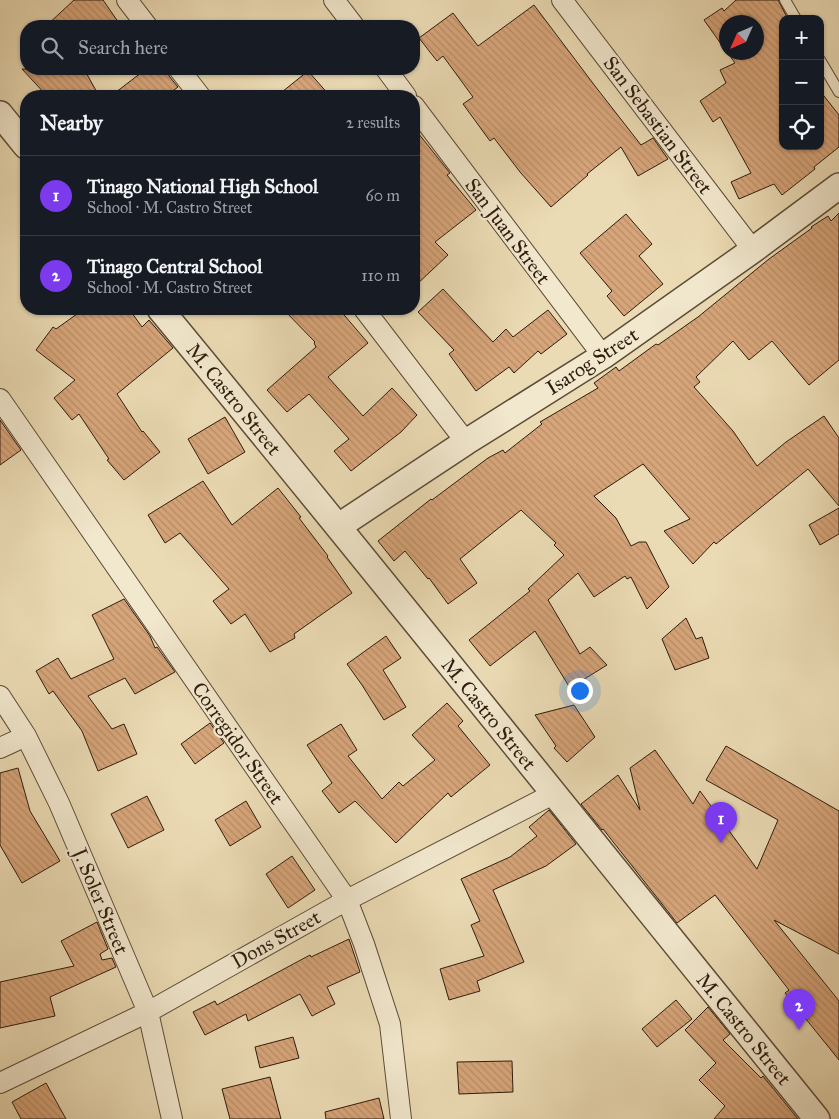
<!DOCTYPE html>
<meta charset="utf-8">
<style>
body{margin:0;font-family:"IM FELL Great Primer",serif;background:#242831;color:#f1f3f6}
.controls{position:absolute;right:15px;top:15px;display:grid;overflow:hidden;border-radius:10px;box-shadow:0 1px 4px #0004}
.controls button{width:45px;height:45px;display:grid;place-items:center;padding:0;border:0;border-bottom:1px solid #363941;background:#171b24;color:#f1f3f6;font:25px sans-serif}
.compass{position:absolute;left:719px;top:15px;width:45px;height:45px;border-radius:50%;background:#171b24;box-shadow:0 1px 4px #0004;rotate:225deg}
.you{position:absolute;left:579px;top:690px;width:18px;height:18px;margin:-12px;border:4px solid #fff;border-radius:50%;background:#1a73e8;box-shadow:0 0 0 8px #1a73e833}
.badge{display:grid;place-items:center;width:32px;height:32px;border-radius:50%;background:#7c3aed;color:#fff;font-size:16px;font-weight:700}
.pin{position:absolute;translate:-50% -41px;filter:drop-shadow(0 1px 2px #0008)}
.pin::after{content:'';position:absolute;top:26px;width:18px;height:15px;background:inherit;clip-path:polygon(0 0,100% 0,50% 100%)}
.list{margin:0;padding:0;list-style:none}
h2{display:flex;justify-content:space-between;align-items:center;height:65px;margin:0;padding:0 20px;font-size:21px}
h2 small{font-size:16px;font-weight:400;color:#9ea1a6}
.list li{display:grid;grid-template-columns:32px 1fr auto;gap:15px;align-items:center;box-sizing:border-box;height:80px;padding:0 20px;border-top:1px solid #363941}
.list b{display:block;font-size:19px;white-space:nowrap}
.list p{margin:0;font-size:16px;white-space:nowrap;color:#9ea1a6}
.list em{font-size:16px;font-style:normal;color:#9ea1a6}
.icon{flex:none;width:28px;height:28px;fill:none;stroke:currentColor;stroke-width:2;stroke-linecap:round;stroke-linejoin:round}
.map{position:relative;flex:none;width:839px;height:1119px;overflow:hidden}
.search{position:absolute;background:#171b24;box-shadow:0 1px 4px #0004;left:20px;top:20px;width:400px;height:55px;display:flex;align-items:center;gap:12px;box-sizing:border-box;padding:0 18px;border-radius:20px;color:#9ea1a6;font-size:19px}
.panel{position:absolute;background:#171b24;box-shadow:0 1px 4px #0004;left:20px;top:90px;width:400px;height:225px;border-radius:20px}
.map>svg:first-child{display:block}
</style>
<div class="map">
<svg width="839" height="1119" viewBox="0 0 839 1119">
<defs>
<pattern id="building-back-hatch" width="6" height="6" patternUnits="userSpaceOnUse" patternTransform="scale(1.25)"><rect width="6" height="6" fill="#d7a57a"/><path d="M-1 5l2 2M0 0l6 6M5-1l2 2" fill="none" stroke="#b98d68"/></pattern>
</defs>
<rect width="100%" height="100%" fill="#ebdbb4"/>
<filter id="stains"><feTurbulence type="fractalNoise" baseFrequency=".004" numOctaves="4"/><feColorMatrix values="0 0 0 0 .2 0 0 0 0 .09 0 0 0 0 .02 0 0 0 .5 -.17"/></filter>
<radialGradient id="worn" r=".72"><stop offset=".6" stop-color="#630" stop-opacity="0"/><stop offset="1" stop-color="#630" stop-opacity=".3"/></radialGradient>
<path fill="url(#building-back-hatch)" stroke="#2d1c0d" d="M74 0H103L121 26H46Z
M736 0H778L788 19H783V146H820V91L839 115V147L814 167 815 169 782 195 774 184 739 199 731 182 751 173 720 117 713 122 700 101 726 83 720 70 735 63 727 52H756V22H726V51L704 20 722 8 724 11Z
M534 5 595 86 641 145 653 138 668 159 638 176 621 147 587 174 588 175 551 207 520 172 494 138 490 141 463 104 473 97 443 56 437 61 419 38 453 13 478 46Z
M22 69H84L99 96H47Z
M146 69H167L169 76 178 87 166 96H111Z
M308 71 330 96H277Z
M414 128 450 173 447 175 476 210 435 242 448 255 414 287Z
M839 213V360L809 385 772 341 749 360 733 341 696 377 700 382 694 387 733 431 757 466 786 442 824 416 839 438V506L808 469 716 544 714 542 693 564 664 531 690 519 643 464 594 496 616 518 631 546 639 542H646L669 587 647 609 631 577 627 579 625 576 594 597 578 573 548 600 580 654 590 647 607 665 570 688 535 631 490 666 469 640 530 591 528 589 564 555 554 545 556 543 521 510 460 559 477 583 448 604 429 578 428 579 405 551 394 561 378 541 431 499 432 500 488 458 503 450 505 453 542 424 540 422 598 388 594 383 616 367 619 371 656 344 658 345 698 317 769 259 812 228 811 227 828 216 831 221Z
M626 214 652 244 639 256 663 284 624 316 607 296 612 291 580 253Z
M443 289 493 342 506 329 513 337 548 310 567 334 541 354 538 351 514 373 509 367 476 391 449 354 454 350 418 312Z
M84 309H129L142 327 149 320 173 348 117 394 142 432 143 431 160 452 124 480 107 460 109 459 79 414 72 420 54 398 75 380 36 350 53 327 56 329Z
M283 309H339L368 343 328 377 363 416 392 388 417 415 401 432 351 471 334 451 349 439 309 394 287 412 267 390 316 347 314 343 315 342Z
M225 417 245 452 208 474 188 439Z
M0 420 21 450 0 465Z
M203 481 232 525 278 488 301 517 299 518 328 556 327 557 352 593 294 634 295 638 270 652 245 614 231 624 213 601 229 589 180 533 165 543 148 515Z
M839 508V534L820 545 809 525Z
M124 599 150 636 155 648 157 647 175 672 135 694 125 678 88 696 112 729 124 724 137 754 98 771 82 731 53 691 49 694 36 671 58 658 71 679 114 659 92 615Z
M686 618 696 639 702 637 709 658 675 670 662 639Z
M386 636 401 658 383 670 406 707 384 720 362 685 347 664Z
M447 703 463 721 458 726 490 765 451 797 448 793 396 843 355 801 339 813 322 791 332 783 307 745 341 724 357 750 348 756 382 799 399 782 403 786 435 760 412 735Z
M574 705 595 737 567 762 554 748 556 746 535 715Z
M210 723 224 743 195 764 181 744Z
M726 746 839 811V954L774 920 839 1001V1060L785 993 789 990 715 895 677 923 603 829 602 830 581 804 618 775 640 810 630 768 655 750 693 804 700 791 757 869 778 820 706 780Z
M18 768 30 811 60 861 22 883 0 845V773Z
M147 796 164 830 128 848 111 814Z
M246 801 261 827 230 846 215 820Z
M549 810 576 844 546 866 493 890 524 962 477 981 480 991 449 1000 440 969 484 956 471 925 480 921 461 879 510 857 537 836 529 827Z
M292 856 315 890 288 908 266 874Z
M97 922 108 949 100 954 102 960 112 958 116 967 50 997 55 1016 0 1028V982L74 966 61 941Z
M349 939 360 972 327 987 335 1004 312 1016 300 994 248 1021 246 1014 205 1035 193 1012 215 1001 217 1005 310 955 311 957Z
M676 1000 692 1019 657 1047 642 1029Z
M708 1007 730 1034 723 1040 761 1078 763 1076 798 1119H714L725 1106 699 1080 716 1063 685 1030Z
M293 1037 299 1058 260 1068 255 1047Z
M512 1061 513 1092 459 1094 457 1062Z
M270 1077 281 1119H230L222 1089Z
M46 1083 66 1119H21L12 1102Z
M379 1098 384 1119H326L325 1112Z"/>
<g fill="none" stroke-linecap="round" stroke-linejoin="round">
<g stroke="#5c4c37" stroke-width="12">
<path id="service" d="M785 0 796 19
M820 60 839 92"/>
</g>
<g stroke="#5c4c37" stroke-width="22">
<path id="minor" d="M127 0 147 26
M334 0 354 26
M562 0 753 250
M179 69 200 96
M386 69 406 96
M414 106 603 356
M364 309 466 442
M0 399 347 900 364 944 390 1024 401 1119
M0 696 26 736 59 803 148 1012 172 1119
M0 748 26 736
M0 1083 148 1012 347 900 553 794"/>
</g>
<g stroke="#5c4c37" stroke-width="28">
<path id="tertiary" d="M0 114 26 146
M160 309C381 577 598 849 817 1119
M339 526 466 442 603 356 753 250 839 186"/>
</g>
<use href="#service" stroke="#f2e8ce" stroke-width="10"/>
<use href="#minor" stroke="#f2e8ce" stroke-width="20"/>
<use href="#tertiary" stroke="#f2e8ce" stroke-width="25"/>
</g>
<g text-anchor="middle" stroke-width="4.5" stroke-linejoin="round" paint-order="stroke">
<g font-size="20" fill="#2d1c0d" stroke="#f2e8ce">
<text transform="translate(658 125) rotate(53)" y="7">San Sebastian Street</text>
<text transform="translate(508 231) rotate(53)" y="7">San Juan Street</text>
<text transform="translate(592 361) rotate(-33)" y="7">Isarog Street</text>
<text transform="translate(234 399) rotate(51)" y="7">M. Castro Street</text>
<text transform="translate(489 714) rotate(51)" y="7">M. Castro Street</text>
<text transform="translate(238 743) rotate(55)" y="7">Corregidor Street</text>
<text transform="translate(101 901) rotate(67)" y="7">J. Soler Street</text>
<text transform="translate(276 939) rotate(-29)" y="7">Dons Street</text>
<text transform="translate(744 1029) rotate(51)" y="7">M. Castro Street</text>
</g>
</g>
<rect width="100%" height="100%" filter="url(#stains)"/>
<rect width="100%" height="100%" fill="url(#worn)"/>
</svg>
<div class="controls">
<button>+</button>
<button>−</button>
<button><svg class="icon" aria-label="locate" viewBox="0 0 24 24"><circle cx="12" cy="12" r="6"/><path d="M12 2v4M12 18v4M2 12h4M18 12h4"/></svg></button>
</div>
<svg class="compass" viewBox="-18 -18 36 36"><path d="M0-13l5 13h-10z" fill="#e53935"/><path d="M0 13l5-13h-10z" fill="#9ea1a6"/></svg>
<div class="you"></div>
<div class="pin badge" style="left:721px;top:843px">1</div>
<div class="pin badge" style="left:799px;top:1030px">2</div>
<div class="search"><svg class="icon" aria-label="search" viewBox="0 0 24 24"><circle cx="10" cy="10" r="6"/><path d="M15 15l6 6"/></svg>Search here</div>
<section class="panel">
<h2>Nearby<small>2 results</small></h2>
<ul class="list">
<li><span class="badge">1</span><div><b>Tinago National High School</b><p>School · M. Castro Street</p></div><em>60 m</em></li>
<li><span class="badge">2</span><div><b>Tinago Central School</b><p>School · M. Castro Street</p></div><em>110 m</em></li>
</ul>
</section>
</div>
